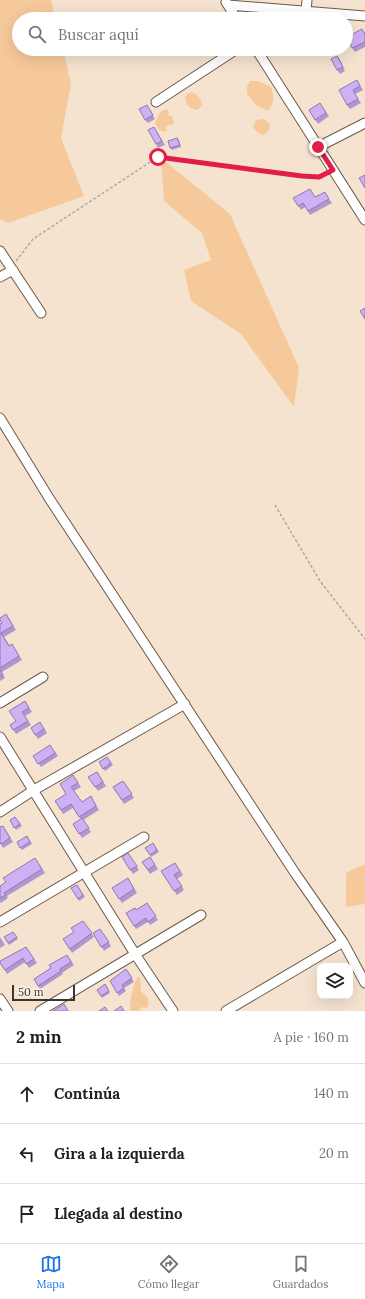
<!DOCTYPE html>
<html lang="es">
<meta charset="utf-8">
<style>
body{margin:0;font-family:Lora,serif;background:#f6f6f6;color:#202124}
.controls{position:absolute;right:12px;bottom:12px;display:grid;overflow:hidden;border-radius:8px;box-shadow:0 4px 16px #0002}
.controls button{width:36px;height:36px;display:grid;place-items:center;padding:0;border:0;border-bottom:1px solid #e0e0e0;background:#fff;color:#202124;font:20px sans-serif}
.scale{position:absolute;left:12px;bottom:10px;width:63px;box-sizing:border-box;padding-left:4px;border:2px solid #3c352e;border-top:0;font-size:11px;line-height:14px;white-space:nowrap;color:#3c352e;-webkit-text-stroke:3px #fcf1e6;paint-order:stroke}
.stop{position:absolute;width:12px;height:12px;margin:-9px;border:3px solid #e11d48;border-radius:50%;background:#fff}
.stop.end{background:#e11d48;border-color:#fff;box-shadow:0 1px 4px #0008}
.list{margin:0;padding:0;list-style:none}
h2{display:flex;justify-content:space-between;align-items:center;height:52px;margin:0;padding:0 16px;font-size:17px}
h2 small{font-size:13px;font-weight:400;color:#757577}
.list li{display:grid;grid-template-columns:26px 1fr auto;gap:12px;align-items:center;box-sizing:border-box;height:60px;padding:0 16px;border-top:1px solid #e0e0e0}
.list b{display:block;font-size:15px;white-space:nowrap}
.list em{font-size:13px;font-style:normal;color:#757577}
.icon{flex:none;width:22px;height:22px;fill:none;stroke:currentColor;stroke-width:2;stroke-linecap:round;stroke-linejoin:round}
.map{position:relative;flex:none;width:365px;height:1011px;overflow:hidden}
.search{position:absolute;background:#fff;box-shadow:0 4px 16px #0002;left:12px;right:12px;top:12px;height:44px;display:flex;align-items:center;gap:10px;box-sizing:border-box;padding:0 14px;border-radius:22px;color:#757577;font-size:15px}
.sheet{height:232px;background:#fff}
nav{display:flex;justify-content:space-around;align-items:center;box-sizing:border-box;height:56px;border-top:1px solid #e0e0e0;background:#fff;font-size:11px;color:#757577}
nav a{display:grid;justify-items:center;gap:2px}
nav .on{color:#1a73e8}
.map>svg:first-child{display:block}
</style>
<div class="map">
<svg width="365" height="1011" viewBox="0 0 365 1011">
<rect width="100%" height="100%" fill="#f5e3d0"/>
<path fill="#f6c99a" d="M0 0H51L55 19H19V49H63L71 84 61 138 84 196 8 223 0 219Z
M250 81H258L271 87C274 96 275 103 268 111L256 105 247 94V87Z
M191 92C199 95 201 98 202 106L197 110 190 108 186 103 185 96Z
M166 109 169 111 168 115 172 116 174 122 172 125H168L166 127 167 131 164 132 158 129 155 123 160 112Z
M264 119 270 124 269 131 263 135 257 132 253 127 256 120Z
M161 158 230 214 299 368 294 407 241 334 191 301 184 270 211 260 202 233 164 201Z
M365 864V904L346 907V873Z
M138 977H140L141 991 148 998V1006L146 1008 142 1007 139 1011H130C129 1004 133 983 138 977Z"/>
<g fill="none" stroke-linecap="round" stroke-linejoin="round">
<g stroke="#6a5a4b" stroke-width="11">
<path id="minor" d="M226 2 237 19
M228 5 365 16
M306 11 307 0
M256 49 365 220
M156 102 237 49
M318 147 365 123
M0 251 41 313
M0 277 13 270
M0 418 49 498 295 873 343 942 365 983
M0 703 43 677
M0 737 135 954 173 1011
M0 812 34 790 185 704
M0 922 144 837
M0 999 8 1011
M40 1011 201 915
M226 1011 343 942"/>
</g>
<path stroke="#b5a798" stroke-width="1.5" stroke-dasharray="3 2" stroke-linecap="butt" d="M16 261 33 239 158 157 302 176 319 177 326 174
M275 505 320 581 365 639"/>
<use href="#minor" stroke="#fff" stroke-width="9"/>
</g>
<path fill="#b197d2" d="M362 29 365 33V47L355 52 352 48Z
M337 56 340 60 345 71 340 74 337 70Z
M357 80 363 90 355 94 361 103 350 109 347 105Z
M320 103 329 116 318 124 309 110Z
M147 105 155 119 148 123 145 120Z
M154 127 165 145 158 148 156 144Z
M177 138 179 140 181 147 172 150 170 148Z
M327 196 332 203 310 215 305 207 301 210 293 198 315 197Z
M6 614 16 630 4 637 10 646 12 644 22 660 2 672 5 678 0 681V624L2 623Z
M25 701 32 712 25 716 31 725 16 734 10 725 16 721Z
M40 722 47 733 38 739 31 728Z
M50 745 58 756 41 767 33 756Z
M107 757 113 765 105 771 99 762Z
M97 772 106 786 98 791 88 777Z
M73 775 81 787 74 791 82 802 91 796 99 810 83 820 91 832 82 838 73 824 81 819 73 808 63 814 55 801 66 794Z
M123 781 134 798 124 804 113 787Z
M15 817 22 826 16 830 10 820Z
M3 826 13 842 3 848 0 843Z
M27 836 32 844 22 850 17 842Z
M153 843 159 852 151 857 150 855Z
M128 853 139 870 133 874 122 857Z
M150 857 158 869 150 874 142 862Z
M35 858 45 873 7 896 8 898 1 903 0 902V886L6 882Z
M175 863 183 875 177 879 184 890 177 895 161 871Z
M128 878 137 893 122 903 112 888Z
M77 885 85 897 79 901 71 888Z
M147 903 158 920 150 925 148 922 136 929 126 913 136 910Z
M83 921 94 937 72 953 63 939 74 932Z
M100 929 111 946 104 951 93 933Z
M13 932 18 939 9 945 4 937Z
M0 937 5 945 0 948Z
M26 947 37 963 29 968 25 962 7 974 0 963Z
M67 955 74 965 62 973 63 974 40 989 34 979 51 968Z
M126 969 134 982 124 988 126 991 119 996 110 981Z
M105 984 110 993 102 998 97 990Z"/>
<path fill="#907bab" d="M337 56 340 60 345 71 343 67Z"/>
<path fill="#ceb0f4" stroke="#907bab" d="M264 16 276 18 275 19H264Z
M362 29 365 35V42L352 48 347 37Z
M337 56 343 67 337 70 331 59Z
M357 80 360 86 353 90 358 99 347 105 339 90Z
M320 103 326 113 315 120 309 110Z
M147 105 153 115 145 120 139 109Z
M154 127 162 141 156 144 148 130Z
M177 138 180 145 170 148 168 141Z
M365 175V188L359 178Z
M310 189 315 197 325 192 329 199 308 211 303 203 298 206 293 198Z
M365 308V319L360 311Z
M6 614 13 626 1 633 9 646 12 644 19 656 0 668V624L2 623 0 620V618Z
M0 670 3 674 0 676Z
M25 701 29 708 22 712 28 721 13 730 10 725 16 721 9 711Z
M40 722 44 729 35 735 31 728Z
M50 745 55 753 38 764 33 756Z
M107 757 111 763 103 769 99 762Z
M97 772 103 782 95 787 88 777Z
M73 775 78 783 71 787 82 802 91 796 96 806 79 817 71 804 61 810 55 801 66 794 60 784Z
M123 781 132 794 122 800 113 787Z
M15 817 20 824 14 828 10 820Z
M82 818 89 828 79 834 73 824Z
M3 826 10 838 1 844 0 843V827Z
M27 836 30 842 20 848 17 842Z
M153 843 157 850 150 855 145 848Z
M128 853 137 866 130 870 122 857Z
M150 857 155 865 148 870 142 862Z
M35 858 42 869 4 893 6 895 0 898V886L6 882 3 878Z
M175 863 180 871 174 875 182 886 174 891 161 871Z
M128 878 134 889 119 899 112 888Z
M77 885 83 895 78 899 71 888Z
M147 903 156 916 148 922 146 918 134 926 126 913 135 908 136 910Z
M83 921 92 933 70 949 63 939 74 932 71 928Z
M100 929 109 942 101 947 93 933Z
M13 932 17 937 8 943 4 937Z
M26 947 34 959 26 964 23 958 5 970 0 963V961Z
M67 955 71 962 60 969 61 971 38 986 34 979 51 968 49 965Z
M126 969 132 978 122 985 124 988 117 993 110 981Z
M105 984 109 991 101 996 97 990Z
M64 1004 68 1011H53Z
M121 1006 124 1011H114Z
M105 1007 108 1011H99Z"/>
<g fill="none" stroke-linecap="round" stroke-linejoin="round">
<path stroke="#e11d48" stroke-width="5" d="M158 157 302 176 319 177 333 170 318 147"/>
</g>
</svg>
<div class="controls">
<button><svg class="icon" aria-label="layers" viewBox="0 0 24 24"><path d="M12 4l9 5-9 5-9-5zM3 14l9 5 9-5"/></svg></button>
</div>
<div class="scale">50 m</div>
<div class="stop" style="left:158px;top:157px"></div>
<div class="stop end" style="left:318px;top:147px"></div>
<div class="search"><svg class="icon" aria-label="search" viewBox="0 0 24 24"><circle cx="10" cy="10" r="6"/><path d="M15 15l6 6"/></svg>Buscar aquí</div>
</div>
<section class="sheet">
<h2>2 min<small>A pie · 160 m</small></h2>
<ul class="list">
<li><svg class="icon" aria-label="ahead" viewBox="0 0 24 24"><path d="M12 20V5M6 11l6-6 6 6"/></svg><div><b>Continúa</b></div><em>140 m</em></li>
<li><svg class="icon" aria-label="left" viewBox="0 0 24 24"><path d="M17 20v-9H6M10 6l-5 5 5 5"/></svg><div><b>Gira a la izquierda</b></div><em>20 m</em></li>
<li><svg class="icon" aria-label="arrive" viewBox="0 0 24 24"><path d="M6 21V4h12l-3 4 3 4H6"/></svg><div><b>Llegada al destino</b></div></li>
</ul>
</section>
<nav>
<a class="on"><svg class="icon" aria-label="map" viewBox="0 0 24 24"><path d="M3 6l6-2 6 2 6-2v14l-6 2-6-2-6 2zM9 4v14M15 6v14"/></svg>Mapa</a>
<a><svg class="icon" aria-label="directions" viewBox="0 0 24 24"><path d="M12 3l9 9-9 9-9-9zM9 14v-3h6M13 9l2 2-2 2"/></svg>Cómo llegar</a>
<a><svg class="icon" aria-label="saved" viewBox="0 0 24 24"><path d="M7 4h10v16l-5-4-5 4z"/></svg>Guardados</a>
</nav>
